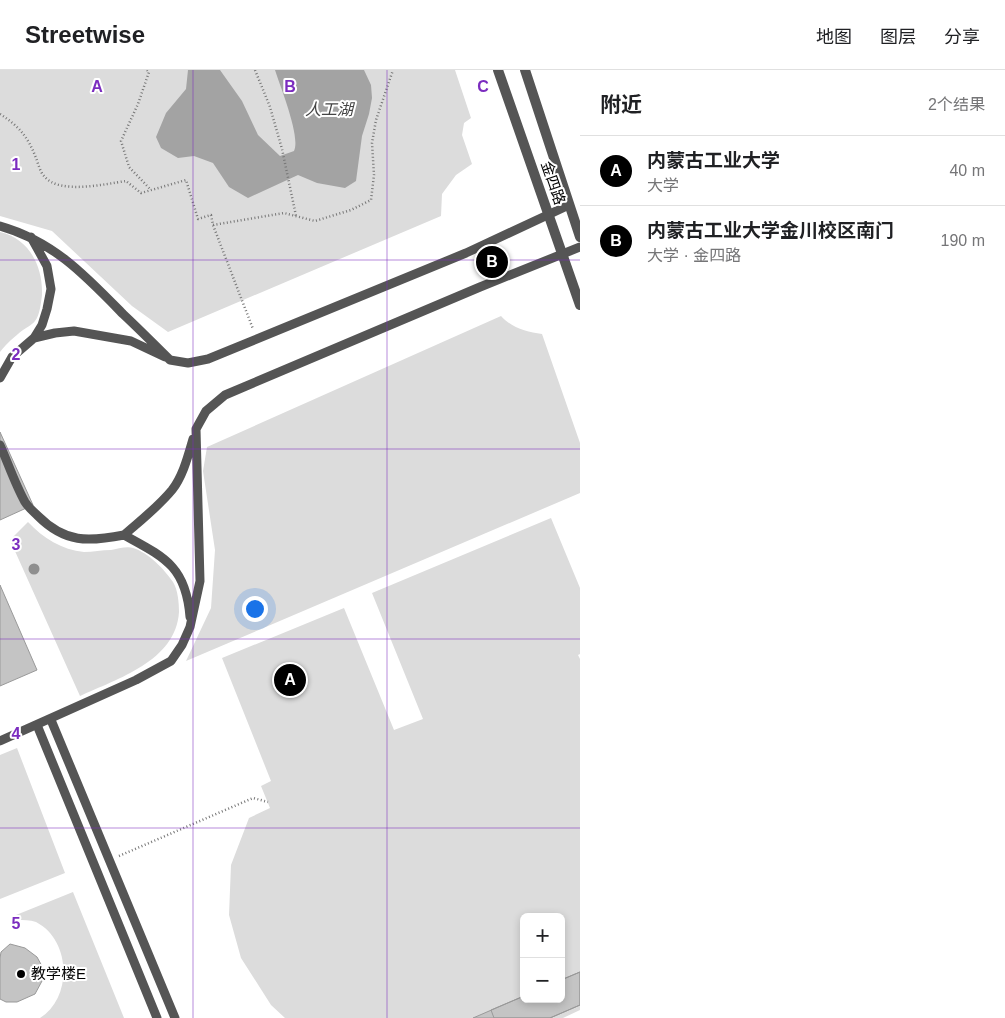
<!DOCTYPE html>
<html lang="zh">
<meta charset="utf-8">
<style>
body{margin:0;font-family:Arial,"Noto Sans SC",sans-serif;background:#f6f6f6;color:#202124}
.controls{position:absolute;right:15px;bottom:15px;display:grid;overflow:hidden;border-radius:8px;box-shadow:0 2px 8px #0003}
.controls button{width:45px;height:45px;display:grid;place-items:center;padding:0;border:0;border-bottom:1px solid #e0e0e0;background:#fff;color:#202124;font:25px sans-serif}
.you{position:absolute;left:254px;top:538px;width:18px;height:18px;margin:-12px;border:4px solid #fff;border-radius:50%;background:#1a73e8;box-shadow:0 0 0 8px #1a73e833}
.badge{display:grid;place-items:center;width:32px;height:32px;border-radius:50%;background:#000;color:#fff;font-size:16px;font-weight:700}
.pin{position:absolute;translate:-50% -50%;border:2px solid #fff;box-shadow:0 1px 5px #0006}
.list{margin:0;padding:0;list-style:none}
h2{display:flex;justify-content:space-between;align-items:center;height:65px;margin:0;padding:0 20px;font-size:21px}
h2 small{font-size:16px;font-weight:400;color:#757577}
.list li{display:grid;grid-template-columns:32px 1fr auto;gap:15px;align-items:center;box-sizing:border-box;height:70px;padding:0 20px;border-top:1px solid #e0e0e0}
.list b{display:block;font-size:19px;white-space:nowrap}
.list p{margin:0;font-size:16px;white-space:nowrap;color:#757577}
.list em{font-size:16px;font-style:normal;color:#757577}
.map{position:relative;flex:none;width:580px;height:948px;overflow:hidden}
header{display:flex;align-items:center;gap:30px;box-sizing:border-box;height:70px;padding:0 25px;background:#fff;border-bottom:1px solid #e0e0e0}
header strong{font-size:24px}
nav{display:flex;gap:28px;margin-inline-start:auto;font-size:18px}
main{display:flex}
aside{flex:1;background:#fff}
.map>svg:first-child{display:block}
</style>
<header>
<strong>Streetwise</strong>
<nav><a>地图</a><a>图层</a><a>分享</a></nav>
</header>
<main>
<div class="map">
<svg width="580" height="948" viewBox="0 0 580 948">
<rect width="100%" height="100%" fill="#fff"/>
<path fill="#dcdcdc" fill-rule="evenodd" d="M0 0H455L471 48 464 53 462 65 472 94 456 105 442 124 441 146 168 262 132 236 52 161 0 146Z
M0 162C30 169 43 197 42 225 41 232 40 245 35 251 32 255 26 258 23 260 14 267 7 273 0 282Z
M501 246C512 258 527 262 542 264L580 373V423L186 591 211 538 215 480 203 401 207 377Z
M551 448 580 518V584L578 585 580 589V940L563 948H285L271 935 241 888 229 845 231 795 249 748 270 738 261 716 271 711 222 588 344 538 394 660 423 649 372 523ZM524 847H561V929H524Z
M28 452C43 468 62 480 84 482 93 482 102 480 111 480 117 479 127 476 133 478 149 483 164 499 173 512 178 520 179 533 179 542 176 591 117 609 80 626L10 470Z
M17 678 65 803 0 829V685Z
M73 822 124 948H40C73 927 71 870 36 852 30 850 23 850 17 850L16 845Z"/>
<path fill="#a3a3a3" d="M188 0H220L242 31 258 65 280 86 294 81C301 67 280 16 275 0H364L371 15 372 28 369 44 362 66 356 111 345 118 317 113 298 105 248 128 229 117 213 93 194 86 178 88 161 78 156 67 166 43 186 19Z"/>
<path fill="#c4c4c4" stroke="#999" d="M0 362 33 435 0 450Z
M0 515 37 600 0 616Z
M10 874 25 878 37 887 43 898 42 911 35 924 17 932H6L0 929V888L1 882Z
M580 902V935L550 948H473L524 926V929H561V910Z
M580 902V935L550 948H494L491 940 524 926V929H561V910Z"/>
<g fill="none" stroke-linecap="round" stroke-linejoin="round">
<path stroke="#777" stroke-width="2.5" stroke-dasharray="1 2.5" stroke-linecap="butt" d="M147 0 149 2 138 34 121 71 129 97 151 120
M255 0 270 37 282 79 296 146
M0 44C19 56 28 67 36 88 38 93 40 102 44 106 59 125 105 114 126 111L141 123 186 110 198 149 211 145 213 155 253 259
M213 155 284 143 315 151 351 140 371 130 374 105 372 73 376 50 393 0
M119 786 253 728 268 732"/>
<path stroke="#555" stroke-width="9" d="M0 156C53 171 85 205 123 244 139 259 154 274 170 290L188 293 208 289 466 183 569 135
M34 268 55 263 74 261 131 271 165 287
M0 308 12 287 34 268 42 255 47 239 51 219 47 196 31 167
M0 375C8 393 15 414 25 432 28 437 34 442 38 446 65 473 88 472 124 465 164 487 186 496 190 547
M124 465C140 451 158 437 172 420 183 406 188 386 193 369
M51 650 175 948
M37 655 157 948
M0 671 136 610 171 591 182 575 190 557 200 511 196 359 206 341 225 325 480 217 580 177"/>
<path stroke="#555" stroke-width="10" d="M498 0 580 235
M525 0 580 167"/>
</g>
<circle fill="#8f8f8f" cx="34" cy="499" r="5.5"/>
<path fill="none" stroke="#7b2cbf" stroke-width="1" stroke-opacity="0.55" d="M193 0V948M387 0V948M0 190H580M0 379H580M0 569H580M0 758H580"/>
<circle fill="#000" stroke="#fff" stroke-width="2" cx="21" cy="904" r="5"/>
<g text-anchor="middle" stroke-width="4" stroke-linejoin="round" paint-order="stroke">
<g font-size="15" fill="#000" stroke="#fff">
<text transform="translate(553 113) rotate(71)" y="5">金四路</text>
</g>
<g font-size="15" fill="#000" stroke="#fff" text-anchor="start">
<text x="31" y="909">教学楼E</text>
</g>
<g font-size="16" font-style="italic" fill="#444" stroke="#fff">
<text x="329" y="45">人工湖</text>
</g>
</g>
<g font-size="16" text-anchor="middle" font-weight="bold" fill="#7b2cbf" stroke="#fff" stroke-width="4" stroke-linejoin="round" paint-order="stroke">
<text x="97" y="22">A</text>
<text x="290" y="22">B</text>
<text x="483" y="22">C</text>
<text x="16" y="100">1</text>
<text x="16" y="290">2</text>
<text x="16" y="480">3</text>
<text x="16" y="669">4</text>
<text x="16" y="859">5</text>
</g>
</svg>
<div class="controls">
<button>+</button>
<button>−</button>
</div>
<div class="you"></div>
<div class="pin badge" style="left:290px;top:610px">A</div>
<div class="pin badge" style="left:492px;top:192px">B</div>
</div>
<aside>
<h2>附近<small>2个结果</small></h2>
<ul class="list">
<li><span class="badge">A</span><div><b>内蒙古工业大学</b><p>大学</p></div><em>40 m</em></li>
<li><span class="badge">B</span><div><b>内蒙古工业大学金川校区南门</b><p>大学 · 金四路</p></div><em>190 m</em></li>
</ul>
</aside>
</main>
